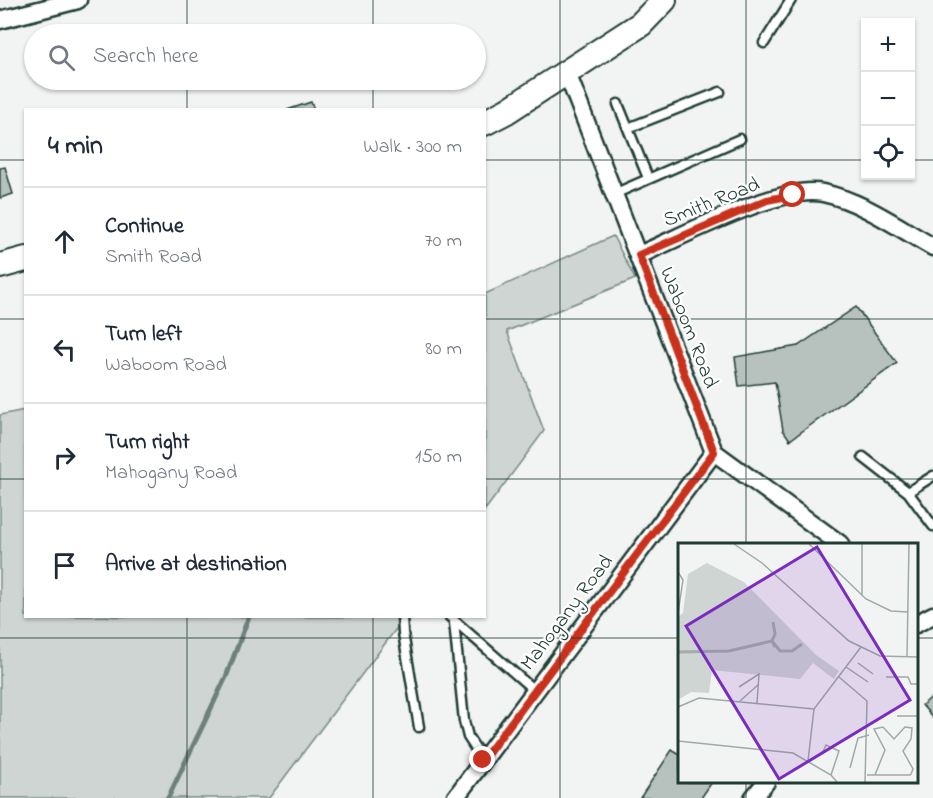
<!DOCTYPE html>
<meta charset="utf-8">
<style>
body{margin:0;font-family:"Indie Flower",sans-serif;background:#f2f2f3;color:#1f2937}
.controls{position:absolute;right:18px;top:18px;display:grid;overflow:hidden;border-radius:0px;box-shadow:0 2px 4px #0004}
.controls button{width:54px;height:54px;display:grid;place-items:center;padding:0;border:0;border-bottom:2px solid #e0e1e3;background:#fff;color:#1f2937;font:30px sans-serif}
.stop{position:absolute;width:18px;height:18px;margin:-14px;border:4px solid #c8321e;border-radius:50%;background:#fff}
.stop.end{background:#c8321e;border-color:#fff;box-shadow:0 2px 6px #0008}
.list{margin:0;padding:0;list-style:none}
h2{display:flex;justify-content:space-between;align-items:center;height:78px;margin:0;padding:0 24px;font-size:26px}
h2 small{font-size:20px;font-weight:400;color:#747a83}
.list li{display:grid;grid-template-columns:39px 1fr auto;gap:18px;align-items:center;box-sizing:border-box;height:108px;padding:0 24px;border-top:2px solid #e0e1e3}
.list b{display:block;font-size:22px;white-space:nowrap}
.list p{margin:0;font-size:20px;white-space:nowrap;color:#747a83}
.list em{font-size:20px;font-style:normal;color:#747a83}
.icon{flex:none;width:33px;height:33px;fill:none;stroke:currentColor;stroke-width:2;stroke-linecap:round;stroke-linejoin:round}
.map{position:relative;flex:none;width:933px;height:798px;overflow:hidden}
.search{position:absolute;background:#fff;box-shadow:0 2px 4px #0004;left:24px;top:24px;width:462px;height:66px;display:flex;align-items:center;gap:15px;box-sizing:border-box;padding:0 21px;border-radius:33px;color:#747a83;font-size:22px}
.panel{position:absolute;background:#fff;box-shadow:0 2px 4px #0004;left:24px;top:108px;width:462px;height:510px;border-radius:0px}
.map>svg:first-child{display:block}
</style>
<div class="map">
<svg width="933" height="798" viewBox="0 0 933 798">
<rect width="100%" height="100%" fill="#f2f3f3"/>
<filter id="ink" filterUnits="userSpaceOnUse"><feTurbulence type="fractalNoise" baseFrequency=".0167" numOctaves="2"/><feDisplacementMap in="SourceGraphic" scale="12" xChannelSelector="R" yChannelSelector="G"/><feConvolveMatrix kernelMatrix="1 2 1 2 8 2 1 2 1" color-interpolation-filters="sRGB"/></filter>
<g filter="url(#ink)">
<path fill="#ced5d3" stroke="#768984" stroke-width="1.5" d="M613 236 635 279 507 331 544 431 485 510V294Z
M25 410 26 616 405 617 269 798H0V415Z"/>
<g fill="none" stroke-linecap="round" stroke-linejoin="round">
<path stroke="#6d807b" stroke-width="5" d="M168 798 226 677 249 616"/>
</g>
<path fill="#b7c1bd" stroke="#1f3d34" stroke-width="1.5" d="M311 102 314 110H287Z
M5 167 13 194 0 198V168Z
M856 307 897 363 790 440 783 430 775 382 739 386 735 357 798 346Z
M933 696V718L922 705Z
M672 750 680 755V782H712L701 798H640Z"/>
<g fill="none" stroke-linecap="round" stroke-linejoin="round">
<g stroke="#1f3d34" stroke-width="13">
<path id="lane" d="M764 43 791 0
M618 104 648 178
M628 128 720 92
M614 194 740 139
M863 457 908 492
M933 476 908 492 933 526
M402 616 403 633 419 727
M449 616 535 691
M454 622 464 721 468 737 483 760"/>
</g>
<g stroke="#1f3d34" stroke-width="21">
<path id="street" d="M0 20 78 0
M567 73 714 452 840 544
M639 255C681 237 780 184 823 193 862 201 899 228 933 247
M916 624 933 615
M455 798 714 452
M753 798 766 782"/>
</g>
<g stroke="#1f3d34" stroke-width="28">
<path id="secondary" d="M484 123 507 111 641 24 664 0
M0 266 26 259"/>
</g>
<use href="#lane" stroke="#fff" stroke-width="8"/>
<use href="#street" stroke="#fff" stroke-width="16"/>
<use href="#secondary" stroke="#fff" stroke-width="24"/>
</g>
</g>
<g fill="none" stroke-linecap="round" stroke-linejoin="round" filter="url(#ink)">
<path stroke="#c8321e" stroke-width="8" d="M483 760 714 452 639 255 767 200 793 195"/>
</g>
<path fill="none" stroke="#1f3d34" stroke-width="1.5" stroke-opacity="0.55" d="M187 0V34M373 0V34M560 0V798M746 0V544M187 80V110M373 80V110M0 160H26M484 160H866M910 160H933M0 319H26M484 319H933M0 479H26M484 479H933M187 616V798M373 616V798M0 638H680M916 638H933M746 782V798"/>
<g text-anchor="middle" stroke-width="4.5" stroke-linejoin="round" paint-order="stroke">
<g font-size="21" fill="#1f3d34" stroke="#fff">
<text transform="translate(711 201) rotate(-22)" y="7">Smith Road</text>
<text transform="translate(690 327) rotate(69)" y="7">Waboom Road</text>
<text transform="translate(566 612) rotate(-53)" y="7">Mahogany Road</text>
</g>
</g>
<g transform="translate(678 543)">
<rect width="240" height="240" fill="#f2f3f3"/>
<path d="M29 20 66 39 138 112 161 128 156 136 135 120 122 136 34 127 31 150 13 149 0 157V74L5 70 10 31Z" fill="#ced5d3"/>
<path fill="none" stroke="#a1adaa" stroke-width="3" d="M97 104 94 98 102 108H114L124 101M0 109 51 108 94 98 97 91 95 79"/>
<path fill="none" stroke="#9eaaa7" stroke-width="1.5" d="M56 1 84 20 171 98 202 113 240 114M131 1 188 56 213 68 230 69M0 29 5 37 0 70M184 53V1M229 114 231 1M180 120 195 131M168 124 190 139M161 134 189 158 187 239M208 134H230L233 141H240M61 144 81 131 79 160M62 158 81 141M0 164 21 155 136 166M219 173H240M0 198 115 210 153 232 159 239M144 211 148 202 161 208 153 232M130 218 136 166 183 104M172 225 180 195 191 192M189 232H232L233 231 235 226 225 208 233 196 234 185 227 184 216 196 205 184 196 186 207 207 197 232"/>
<path fill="#7b2cbf" fill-opacity="0.15" stroke="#7b2cbf" stroke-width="3" d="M139 4 232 157 101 236 8 83Z"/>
<rect width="240" height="240" fill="none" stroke="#1f3d34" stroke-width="3"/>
</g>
</svg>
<div class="controls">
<button>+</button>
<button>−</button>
<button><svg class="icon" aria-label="locate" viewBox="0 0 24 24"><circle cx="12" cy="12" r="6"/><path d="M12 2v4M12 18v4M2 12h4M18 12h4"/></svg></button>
</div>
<div class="stop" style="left:793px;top:195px"></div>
<div class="stop end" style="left:483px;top:760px"></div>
<div class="search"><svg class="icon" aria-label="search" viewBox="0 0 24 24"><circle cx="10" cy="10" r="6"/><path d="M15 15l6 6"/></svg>Search here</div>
<section class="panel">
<h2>4 min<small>Walk · 300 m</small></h2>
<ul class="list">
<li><svg class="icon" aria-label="ahead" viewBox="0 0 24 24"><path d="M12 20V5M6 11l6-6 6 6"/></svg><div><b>Continue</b><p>Smith Road</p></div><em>70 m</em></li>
<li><svg class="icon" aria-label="left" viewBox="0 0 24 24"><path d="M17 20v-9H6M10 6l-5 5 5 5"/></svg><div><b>Turn left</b><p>Waboom Road</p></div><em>80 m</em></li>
<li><svg class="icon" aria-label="right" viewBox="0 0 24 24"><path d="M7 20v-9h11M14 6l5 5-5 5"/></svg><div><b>Turn right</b><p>Mahogany Road</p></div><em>150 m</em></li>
<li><svg class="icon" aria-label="arrive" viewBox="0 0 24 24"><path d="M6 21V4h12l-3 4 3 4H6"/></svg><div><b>Arrive at destination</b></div></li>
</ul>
</section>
</div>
